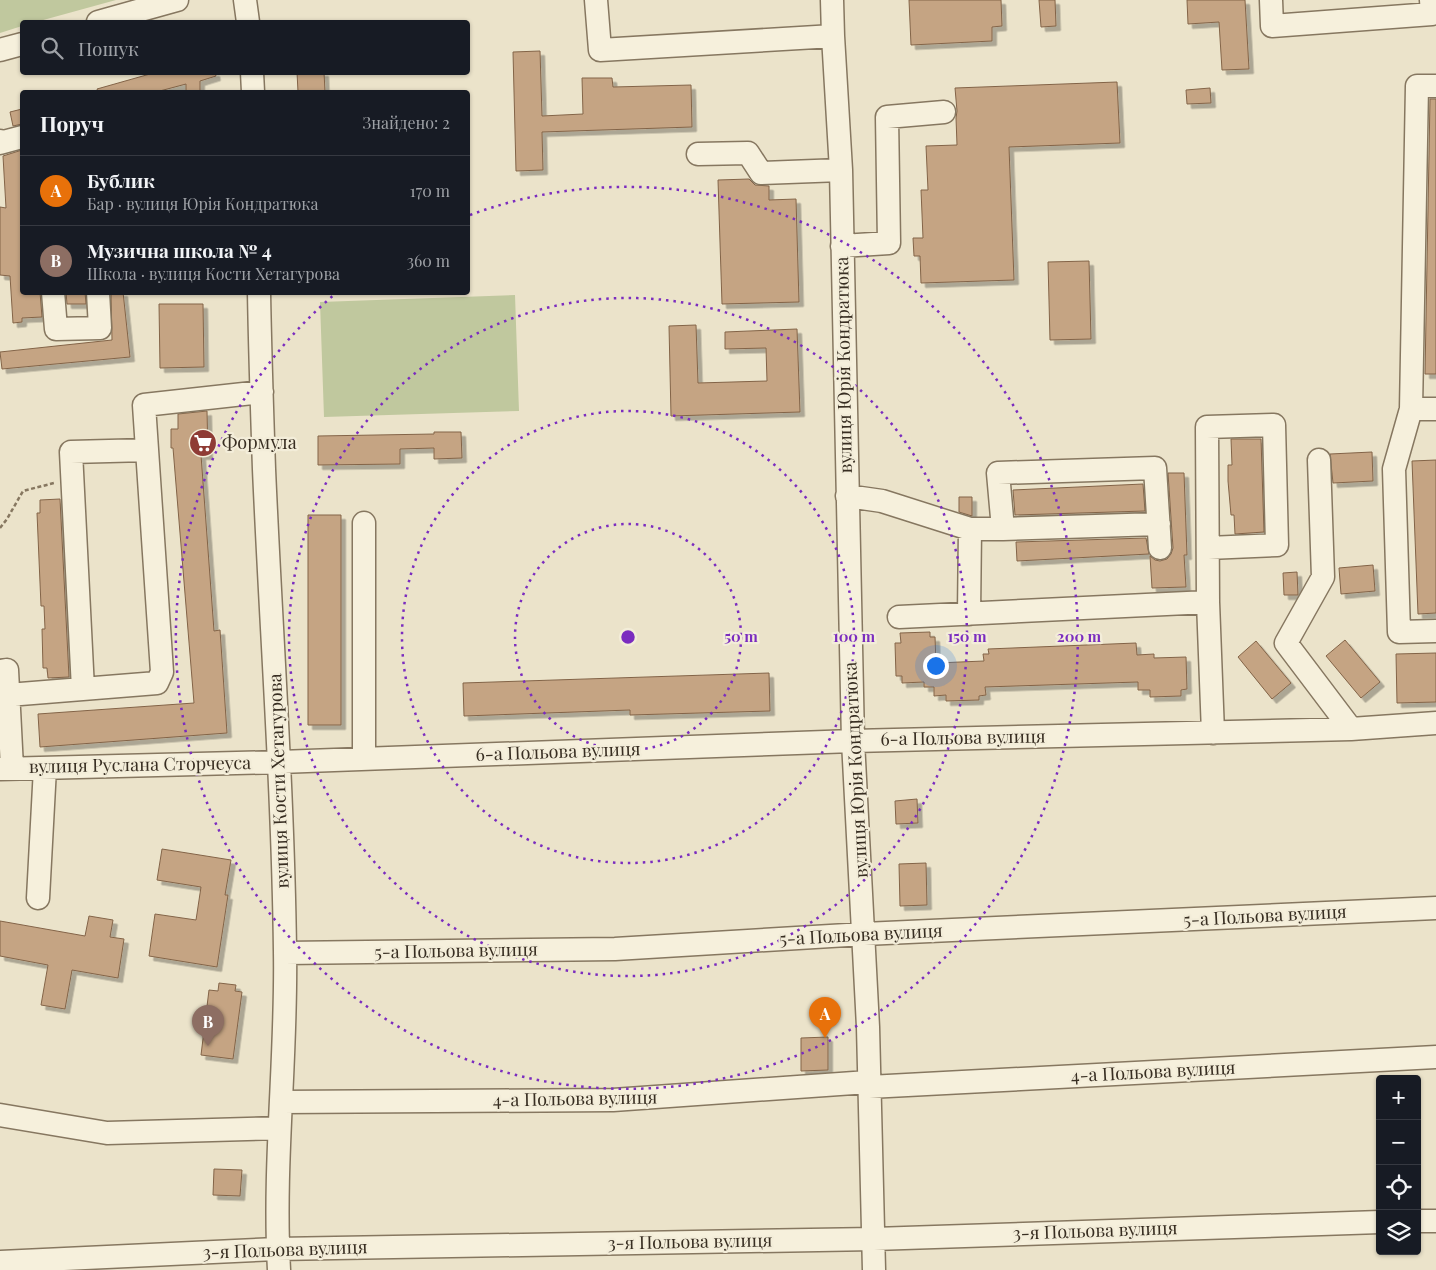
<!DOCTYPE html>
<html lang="uk">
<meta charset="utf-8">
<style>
body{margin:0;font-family:"Playfair Display",serif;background:#20242c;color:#f1f3f6}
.controls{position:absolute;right:15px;bottom:15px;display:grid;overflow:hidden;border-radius:5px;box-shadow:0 1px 4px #0004}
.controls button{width:45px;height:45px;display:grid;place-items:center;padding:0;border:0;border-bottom:1px solid #363941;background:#171b24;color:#f1f3f6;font:25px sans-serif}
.you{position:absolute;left:935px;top:665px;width:18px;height:18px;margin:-12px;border:4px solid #fff;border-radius:50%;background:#1a73e8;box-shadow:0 0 0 8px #1a73e833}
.badge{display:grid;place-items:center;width:32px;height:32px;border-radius:50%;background:#c5a09f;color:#fff;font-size:16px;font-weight:700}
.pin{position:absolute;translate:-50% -41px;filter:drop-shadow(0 1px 2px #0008)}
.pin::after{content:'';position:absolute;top:26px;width:18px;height:15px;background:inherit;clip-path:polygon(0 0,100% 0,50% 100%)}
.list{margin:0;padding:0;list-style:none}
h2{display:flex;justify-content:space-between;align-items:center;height:65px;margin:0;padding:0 20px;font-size:21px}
h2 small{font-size:16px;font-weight:400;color:#9ea1a6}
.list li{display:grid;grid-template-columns:32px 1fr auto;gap:15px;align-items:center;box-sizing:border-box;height:70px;padding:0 20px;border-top:1px solid #363941}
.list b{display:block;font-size:19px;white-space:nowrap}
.list p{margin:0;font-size:16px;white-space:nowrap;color:#9ea1a6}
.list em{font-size:16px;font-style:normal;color:#9ea1a6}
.icon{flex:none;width:28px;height:28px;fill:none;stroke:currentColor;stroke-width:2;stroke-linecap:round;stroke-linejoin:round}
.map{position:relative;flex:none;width:1436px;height:1270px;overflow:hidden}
.search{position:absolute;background:#171b24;box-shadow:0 1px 4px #0004;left:20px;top:20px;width:450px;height:55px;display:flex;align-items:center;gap:12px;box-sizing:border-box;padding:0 18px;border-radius:5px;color:#9ea1a6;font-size:19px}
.panel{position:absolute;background:#171b24;box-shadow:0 1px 4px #0004;left:20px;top:90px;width:450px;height:205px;border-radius:5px}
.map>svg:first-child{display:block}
</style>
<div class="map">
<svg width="1436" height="1270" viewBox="0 0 1436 1270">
<defs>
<filter id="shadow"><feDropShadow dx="4.5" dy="4.5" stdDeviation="0" flood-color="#0004"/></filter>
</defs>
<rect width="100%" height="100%" fill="#ebe3ca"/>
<path fill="#c0c89e" d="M0 0H116L36 22H22V26L0 33Z
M515 295 519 411 324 417 320 302Z"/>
<path fill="#c5a483" stroke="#836448" filter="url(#shadow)" d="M909 0H1001L1002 26 992 27V41L911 45Z
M1039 0H1055L1056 26 1041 27Z
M1187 0H1245L1249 69 1222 70 1219 22 1188 24Z
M540 51 542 116 583 114 582 78H612L613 87 691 85 692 127 542 132 543 170 516 171 513 52Z
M157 72H215L216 76 200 81V92H186V84L156 92H98L97 89Z
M297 72H324L325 92H298Z
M1117 82 1120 143 1009 147 1014 280 921 283 920 256H914L913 238H923L921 190H928L926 146 957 145 956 118 957 111 955 88Z
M1210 88 1211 103 1187 104 1186 90Z
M1430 99H1436V374H1425Z
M22 109V124L13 126 10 112Z
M22 150V292H40L42 317 22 318V322L13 323 10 276 0 275V207L6 208 3 156Z
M749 179 755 185 769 186V200L796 199 799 302 722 304 718 180Z
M1089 261 1091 339 1050 340 1048 262Z
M66 292H85L86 304H67Z
M111 292H123L130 357 2 369 0 352 112 340Z
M159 304H203L204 367 160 368Z
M696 325 698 383 767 381 766 348 725 349V332L797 329 800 412 671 416 669 326Z
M207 411 208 455H201L214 631 220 630 227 733 40 747 38 714 194 703 173 448H171V429H178V414Z
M434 432H461L462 458 434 459V448L400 449V464L318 465V436L434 434Z
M1231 439H1261L1264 532 1235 534 1234 515H1231L1228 481V465H1232Z
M1372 452 1373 481 1333 483 1330 454Z
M1436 460V613L1418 614 1412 461Z
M1168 473H1184L1187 555H1184L1186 587 1152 588 1150 556 1155 560 1160 561 1167 559 1171 554 1173 548Z
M1143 484 1145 511 1015 515 1013 490Z
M959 497H972V516L959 512Z
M60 499 69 677 48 678 47 668H43L42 629H45L44 606H41L37 513H40V500Z
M308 515H341V725H308Z
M1146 538 1149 554 1017 561 1016 542Z
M1373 565 1375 591 1341 594 1339 568Z
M1297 572 1298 595H1284L1283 573Z
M930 632V637H935L936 663 984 661 983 654H989L988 649 1136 643 1137 655 1154 654V658L1186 657 1187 689 1181 690V696L1150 697V690H1138V682L985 687 986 695 979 696V700L946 701V695L934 696V687H924V682L902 683V676H896L895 643H901L900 633Z
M1345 640 1380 682 1361 698 1326 656Z
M1256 641 1291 683 1272 699 1238 657Z
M1436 653V702L1397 703 1396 654Z
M769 673 770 711 630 715V710L464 716 463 683Z
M917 799 918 823 896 824 895 801Z
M162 849 231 860 225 895H228L217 967 149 956 155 914 196 920 201 887 157 880Z
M926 863 927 905 900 906 899 864Z
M89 916 113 920 110 937 124 939 118 978 72 970 65 1009 41 1005 48 965 0 956V921L85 936Z
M219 983 236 985 235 991 242 992 233 1059 201 1055 209 990 218 991Z
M828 1037V1070L801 1071V1038Z
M214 1169 242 1170 240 1196 213 1195Z"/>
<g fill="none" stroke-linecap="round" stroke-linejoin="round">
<g stroke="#867760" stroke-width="25">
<path id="minor" d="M245 0 248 22
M596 0 600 50 833 36
M832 0 833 36 841 170 853 741 868 1027 874 1270
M1271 0 1272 26 1432 14 1431 0
M98 22 177 0
M0 50 22 44
M252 72 253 92
M1436 86H1417L1411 409 1394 469 1399 632 1436 631
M0 141V143L22 137
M698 154 748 153 761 173 841 170
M842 246 889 243 887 117 944 112
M53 292 56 329 100 328 98 292
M259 292C260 351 262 410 264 469 271 630 283 790 285 951 287 1057 273 1163 279 1270
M1411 409H1436
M1319 460 1323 577 1286 643 1351 729
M847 496 882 501 970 529 969 614
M364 523V759
M970 529H1003L998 473 1155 468 1160 548
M1003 529 1159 524
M1208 548 1277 545 1274 425 1207 427 1208 602
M899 617 1208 602 1213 733
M0 671 7 670 12 768
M83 689 71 452 147 450
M8 695 157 683 162 672 144 405 262 392
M0 769 280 762 853 741 1351 729 1436 723
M38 898 45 768
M285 953 615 949 864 934 1436 908
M869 1087 1436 1057
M282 1102 613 1100 868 1082
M0 1115 107 1133 279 1128
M1417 1221H1436
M0 1262 277 1249 874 1239 1380 1222"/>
</g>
<path stroke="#867760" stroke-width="2.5" stroke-dasharray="4 2.5" stroke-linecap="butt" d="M0 528 7 519 23 491 54 483"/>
<use href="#minor" stroke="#f6f0dc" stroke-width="22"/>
</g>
<g fill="none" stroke="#7b2cbf" stroke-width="2.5" stroke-dasharray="2.5 5">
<circle cx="628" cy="637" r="113"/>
<circle cx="628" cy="637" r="226"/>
<circle cx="628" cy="637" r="339"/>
<path d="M470 215A451 451 0 1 1 335 294"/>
</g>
<defs>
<g id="supermarket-disc" transform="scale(1.4375)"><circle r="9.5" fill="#8f3b35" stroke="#f3edd9"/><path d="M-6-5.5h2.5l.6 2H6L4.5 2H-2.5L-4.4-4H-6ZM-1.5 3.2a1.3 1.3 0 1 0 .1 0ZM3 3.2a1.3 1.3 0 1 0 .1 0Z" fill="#fff"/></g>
</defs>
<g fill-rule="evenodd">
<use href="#supermarket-disc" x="203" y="443"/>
</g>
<g text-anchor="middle" stroke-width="4.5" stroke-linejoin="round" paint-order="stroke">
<g font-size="18" fill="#382e22" stroke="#f3edd9">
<text transform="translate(844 365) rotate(-91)" y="6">вулиця Юрія Кондратюка</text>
<text transform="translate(963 738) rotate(-1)" y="6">6-а Польова вулиця</text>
<text transform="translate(558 752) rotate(-2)" y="6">6-а Польова вулиця</text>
<text transform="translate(140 765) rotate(-1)" y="6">вулиця Руслана Сторчеуса</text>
<text transform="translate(856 770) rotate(-93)" y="6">вулиця Юрія Кондратюка</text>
<text transform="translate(279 781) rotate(-92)" y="6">вулиця Кости Хетагурова</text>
<text transform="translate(1265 916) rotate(-3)" y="6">5-а Польова вулиця</text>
<text transform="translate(861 935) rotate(-3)" y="6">5-а Польова вулиця</text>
<text transform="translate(456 951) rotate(-1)" y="6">5-а Польова вулиця</text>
<text transform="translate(1153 1072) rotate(-3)" y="6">4-а Польова вулиця</text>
<text transform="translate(575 1099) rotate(-1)" y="6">4-а Польова вулиця</text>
<text transform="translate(1095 1231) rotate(-2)" y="6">3-я Польова вулиця</text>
<text transform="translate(690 1242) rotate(-1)" y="6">3-я Польова вулиця</text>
<text transform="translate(285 1250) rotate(-2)" y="6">3-я Польова вулиця</text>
</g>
<g font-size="18" fill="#382e22" stroke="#f3edd9" text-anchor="start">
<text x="222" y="449">Формула</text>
</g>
</g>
<circle cx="628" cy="637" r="8" fill="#7b2cbf" stroke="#f3edd9" stroke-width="2.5"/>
<g font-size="15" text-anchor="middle" font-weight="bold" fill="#7b2cbf" stroke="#f3edd9" stroke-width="4.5" stroke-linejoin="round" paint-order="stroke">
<text x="741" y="642">50 m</text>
<text x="854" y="642">100 m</text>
<text x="967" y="642">150 m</text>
<text x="1079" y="642">200 m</text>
</g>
</svg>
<div class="controls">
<button>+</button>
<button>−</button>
<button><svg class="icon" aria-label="locate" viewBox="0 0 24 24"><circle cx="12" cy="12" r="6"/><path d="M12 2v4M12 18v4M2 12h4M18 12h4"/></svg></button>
<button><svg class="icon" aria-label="layers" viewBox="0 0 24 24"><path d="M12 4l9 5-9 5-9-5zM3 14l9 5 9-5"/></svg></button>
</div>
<div class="you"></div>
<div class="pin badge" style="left:825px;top:1038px;background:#e8710a">A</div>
<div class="pin badge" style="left:208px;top:1046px;background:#8d6e63">B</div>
<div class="search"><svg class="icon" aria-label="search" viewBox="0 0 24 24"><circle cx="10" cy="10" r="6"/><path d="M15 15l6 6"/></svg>Пошук</div>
<section class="panel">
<h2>Поруч<small>Знайдено: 2</small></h2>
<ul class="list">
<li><span class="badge" style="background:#e8710a">A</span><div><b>Бублик</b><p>Бар · вулиця Юрія Кондратюка</p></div><em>170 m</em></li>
<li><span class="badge" style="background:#8d6e63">B</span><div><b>Музична школа № 4</b><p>Школа · вулиця Кости Хетагурова</p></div><em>360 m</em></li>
</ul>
</section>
</div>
